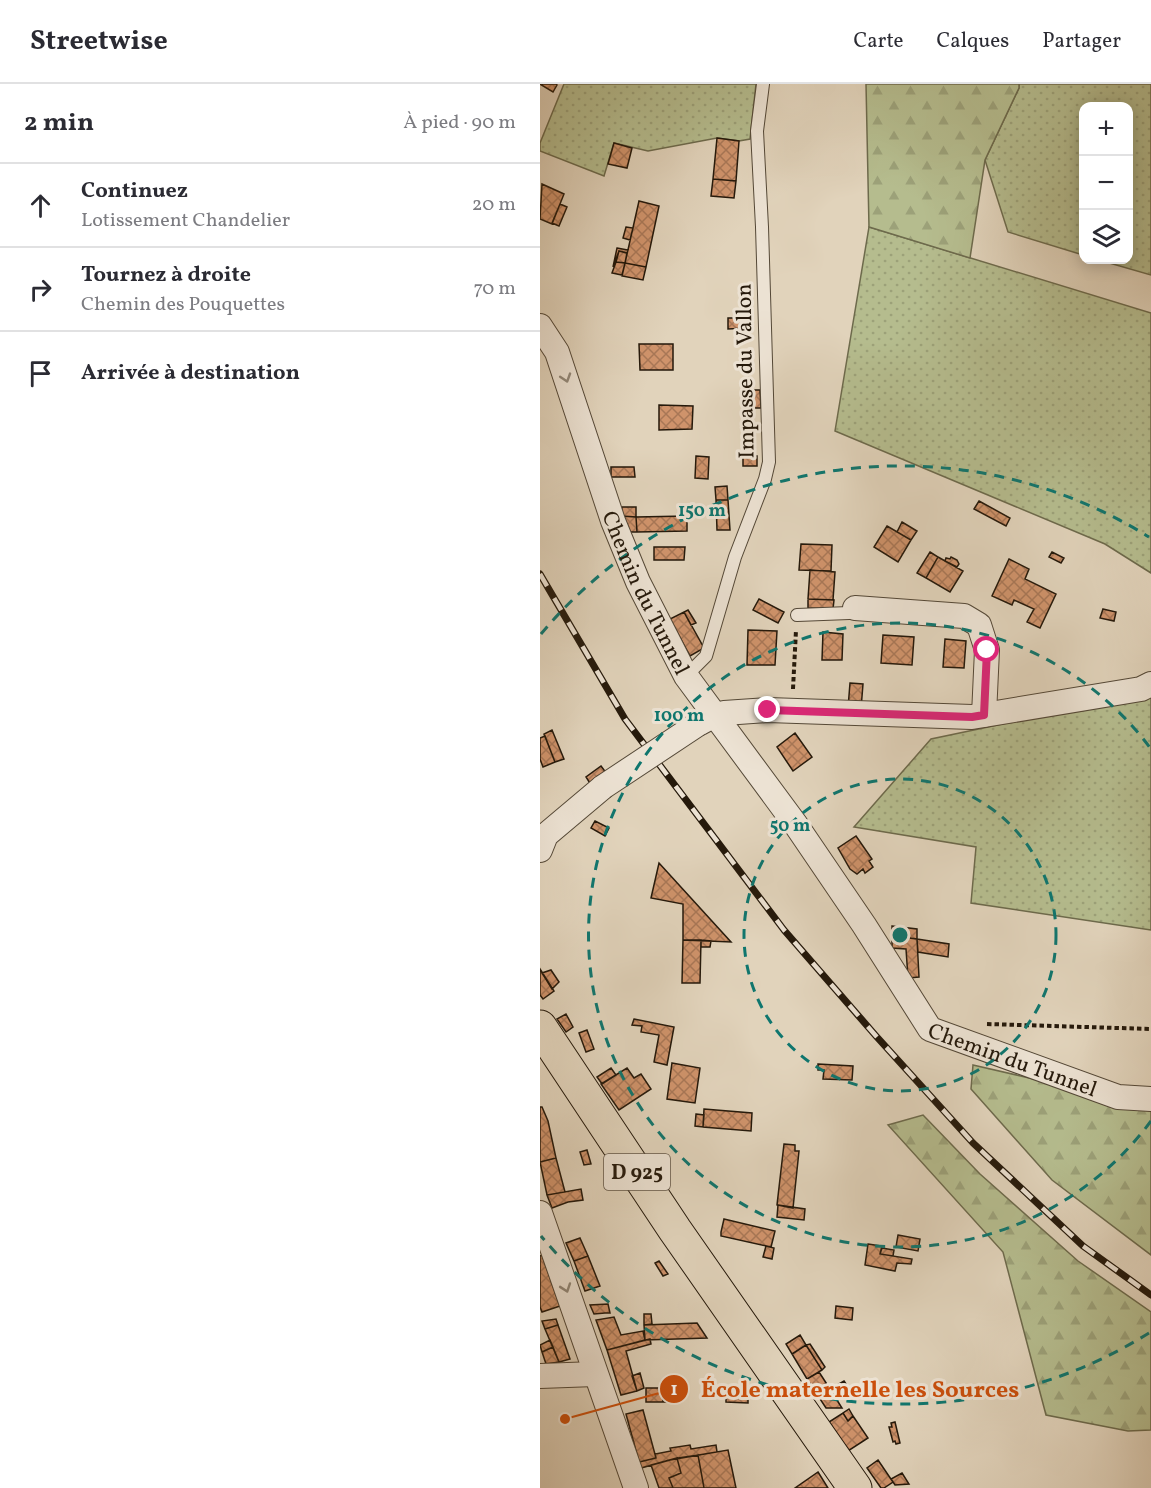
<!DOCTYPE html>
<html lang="fr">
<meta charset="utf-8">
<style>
body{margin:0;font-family:Vollkorn,serif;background:#f2f2f3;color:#2b2b33}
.controls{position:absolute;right:18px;top:18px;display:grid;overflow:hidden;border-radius:12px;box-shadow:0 3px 15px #0003}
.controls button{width:54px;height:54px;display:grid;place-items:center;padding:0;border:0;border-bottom:2px solid #e1e1e2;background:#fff;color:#2b2b33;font:30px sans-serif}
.stop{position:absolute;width:18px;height:18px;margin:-14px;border:4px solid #db2777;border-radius:50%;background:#fff}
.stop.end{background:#db2777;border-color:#fff;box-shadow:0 2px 6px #0008}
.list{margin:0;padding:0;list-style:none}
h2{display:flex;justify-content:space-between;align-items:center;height:78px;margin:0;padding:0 24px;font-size:26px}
h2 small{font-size:20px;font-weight:400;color:#7c7c81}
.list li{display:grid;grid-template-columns:39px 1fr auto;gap:18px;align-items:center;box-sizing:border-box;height:84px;padding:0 24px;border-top:2px solid #e1e1e2}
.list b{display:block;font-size:22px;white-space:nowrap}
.list p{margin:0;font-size:20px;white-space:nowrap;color:#7c7c81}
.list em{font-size:20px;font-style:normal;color:#7c7c81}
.icon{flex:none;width:33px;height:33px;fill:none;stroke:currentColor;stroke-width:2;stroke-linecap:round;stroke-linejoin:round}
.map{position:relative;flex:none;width:611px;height:1404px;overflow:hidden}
header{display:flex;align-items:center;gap:36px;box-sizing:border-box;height:84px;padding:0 30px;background:#fff;border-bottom:2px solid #e1e1e2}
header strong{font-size:28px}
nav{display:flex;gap:33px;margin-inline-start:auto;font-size:21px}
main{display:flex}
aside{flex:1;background:#fff}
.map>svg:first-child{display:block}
</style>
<header>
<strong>Streetwise</strong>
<nav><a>Carte</a><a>Calques</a><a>Partager</a></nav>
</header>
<main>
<aside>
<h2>2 min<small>À pied · 90 m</small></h2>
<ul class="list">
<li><svg class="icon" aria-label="ahead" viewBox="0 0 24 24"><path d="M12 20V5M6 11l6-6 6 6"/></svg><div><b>Continuez</b><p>Lotissement Chandelier</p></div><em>20 m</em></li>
<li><svg class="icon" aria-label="right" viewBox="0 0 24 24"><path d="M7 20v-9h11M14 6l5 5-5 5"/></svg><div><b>Tournez à droite</b><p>Chemin des Pouquettes</p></div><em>70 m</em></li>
<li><svg class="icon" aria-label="arrive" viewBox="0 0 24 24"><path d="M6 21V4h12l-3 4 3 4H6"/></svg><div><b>Arrivée à destination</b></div></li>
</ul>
</aside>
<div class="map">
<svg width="611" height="1404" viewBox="0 0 611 1404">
<defs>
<pattern id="grass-dots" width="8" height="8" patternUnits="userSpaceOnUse" patternTransform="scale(1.5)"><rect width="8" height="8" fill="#b5bc8e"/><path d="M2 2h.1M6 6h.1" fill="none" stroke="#9ca179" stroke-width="1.8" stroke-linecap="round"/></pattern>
<pattern id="forest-firs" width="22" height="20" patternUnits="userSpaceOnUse" patternTransform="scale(1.5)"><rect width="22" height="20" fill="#b5bc8e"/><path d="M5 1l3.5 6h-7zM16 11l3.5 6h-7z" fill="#9ca179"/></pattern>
<pattern id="building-cross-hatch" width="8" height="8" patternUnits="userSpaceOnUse" patternTransform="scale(1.5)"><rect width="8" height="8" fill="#cf936b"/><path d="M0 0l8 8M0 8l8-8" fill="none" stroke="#a87756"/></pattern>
</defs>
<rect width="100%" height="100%" fill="#e1d3bb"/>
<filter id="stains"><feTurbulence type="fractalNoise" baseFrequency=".00333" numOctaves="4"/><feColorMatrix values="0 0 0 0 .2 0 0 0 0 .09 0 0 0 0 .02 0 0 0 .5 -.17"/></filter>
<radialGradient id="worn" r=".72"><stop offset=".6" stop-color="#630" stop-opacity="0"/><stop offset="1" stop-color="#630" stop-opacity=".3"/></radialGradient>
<path fill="url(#grass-dots)" stroke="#6d6a4c" stroke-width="1.5" d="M24 0H216L210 55 199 57 177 54 108 67 74 59 64 92 0 67V59Z
M479 0H611V191L559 176H588V22H544L543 171 468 148 445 76 479 4Z
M329 143 611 229V489L565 460 295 347Z
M611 609V846L431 819 436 763 314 743 391 655Z"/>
<path fill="url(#forest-firs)" stroke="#6d6a4c" stroke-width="1.5" d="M326 0H479V4L445 76 430 174 329 143Z
M433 981 611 1022V1171L512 1096 431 1005Z
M383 1031 440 1090 538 1177 611 1228V1346L588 1347 506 1331 463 1168 348 1041Z"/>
<path fill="url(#building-cross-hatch)" stroke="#25190b" stroke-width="1.5" d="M0 0H16L17 1 13 8Z
M177 54 199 57 196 97 173 95Z
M74 59 92 64 87 84 68 80Z
M173 95 196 97 194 114 171 112Z
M2 100 24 110 12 140 0 135Z
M99 117 119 122 106 183 85 179Z
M20 120 27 123 19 142 12 139Z
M86 143 93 144 90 156 83 154Z
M77 164 88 166 87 169 79 167 73 183Z
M79 167 87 169 85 179 76 178Z
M76 178 85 179 82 191 72 189Z
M85 179 106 183 103 196 82 192Z
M188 234H206L207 244 188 245Z
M99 260H133V286H100Z
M203 306H220L221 324H204Z
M119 321 153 322 152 345 119 346Z
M156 372 169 373 168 395 155 394Z
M203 372H217V382H203Z
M71 383H94L95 393H71Z
M187 402 188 416H176L175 403Z
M176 416H188L190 446H177Z
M439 417 470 434 466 442 434 425Z
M82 423H96V433L81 432Z
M81 432 96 433 97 448H88Z
M147 432V447L97 448 96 433Z
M362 438 377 447 371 456 357 448Z
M347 442 371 456 358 478 334 463Z
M261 460 292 461 291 487 259 486Z
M114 463H145L144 476H114Z
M390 468 398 473 386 494 377 489Z
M512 468 524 474 521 479 509 473Z
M398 473 423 487 410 508 386 494Z
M411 473 417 476 419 480 417 483 405 477 406 474 410 475Z
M469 475 489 485 485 495 516 510 500 544 487 538 494 525 474 516 472 521 452 512Z
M270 486 295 488 293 516 268 515Z
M219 515 244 528 238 539 213 526Z
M268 515 294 516 293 525 268 524Z
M563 525 576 528 574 537 560 534Z
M148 526 156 539 151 541 144 528Z
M144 528 164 564 150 572 130 535Z
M208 546 237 547 235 581H207Z
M283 548 303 550 302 576H282Z
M343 551 374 553 372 581 341 579Z
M405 555 426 557 424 584 403 583Z
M310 599 323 600 321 625 308 624Z
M12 646 24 675 15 678 4 650Z
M255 649 272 673 253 687 237 663Z
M5 652 15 678 3 683 0 675V654Z
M61 682 67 690 51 701 46 693Z
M55 737 69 744 65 752 51 744Z
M316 752 332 775 329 777 333 783 325 789 323 785 317 790 310 785 298 764Z
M119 779 191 858 143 856V820L111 814Z
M352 842 377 845V855L352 852Z
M352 852 377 855 379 893 368 894 366 865 352 864Z
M377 855 409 860 408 873 378 868Z
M143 856H161L160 899H142Z
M161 856 171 857 170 863H161Z
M0 885 14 907 3 915 0 911Z
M11 886 19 898 12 905 2 889Z
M26 930 33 943 26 948 17 935Z
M94 935 134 943 127 981 114 978 119 951 101 948 102 942 92 941Z
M47 946 54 965 46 968 39 949Z
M132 979 160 984 155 1019 127 1015Z
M278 980 313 982 312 996 283 995 284 986H278Z
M71 984 76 991 62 1000 57 993Z
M87 984 94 994 101 990 111 1005 79 1026 61 1000Z
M0 1023H2L8 1037 16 1074 0 1078Z
M164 1025 212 1029 211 1047 163 1043Z
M156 1030 164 1031 163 1043 155 1042Z
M244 1060 255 1061V1067H259L253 1124 237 1121Z
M47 1066 51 1080 44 1081 40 1068Z
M16 1074 25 1108 7 1111 0 1078Z
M41 1105 43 1116 28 1118 12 1124 7 1111Z
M238 1121 265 1125 264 1136 237 1133Z
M184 1135 235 1147 231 1163 181 1152V1148Z
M358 1151 380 1155 378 1167 356 1163Z
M40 1154 48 1172 34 1177 26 1159Z
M328 1160 342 1162 340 1170 372 1175 371 1180 357 1179 355 1187 325 1181Z
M226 1162 234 1164 232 1175 223 1173Z
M342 1164 354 1166 353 1172 340 1170Z
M2 1171 20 1222 2 1228 0 1223V1172Z
M48 1172 60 1202 45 1207 34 1177Z
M119 1177 128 1190 123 1192 115 1179Z
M68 1220 70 1229H65L54 1230 50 1221Z
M296 1222 313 1224 312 1236 295 1234Z
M104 1230H111L112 1240 104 1241Z
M74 1233 81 1251 103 1247 105 1256 67 1266 56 1236Z
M16 1235 18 1241 5 1245 2 1237Z
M157 1239 167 1254 105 1256 104 1241Z
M18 1241 30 1275 19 1278 5 1245Z
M260 1251 266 1261 252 1270 246 1260Z
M110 1255 111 1260 86 1267 97 1307 81 1311 67 1266Z
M10 1256 13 1263 2 1268 0 1261Z
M270 1260 285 1283 282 1286 266 1261Z
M266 1261 282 1286 267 1295 252 1270Z
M13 1263 19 1278 6 1280 2 1268Z
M279 1288 290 1305 302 1324H286L267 1295Z
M100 1289 104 1304 97 1307 92 1292Z
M304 1297 313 1310 305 1314 302 1310 294 1312 290 1305Z
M186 1303 208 1304V1319L186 1318Z
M106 1304H122L123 1318H106Z
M122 1304H133L134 1318H123Z
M309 1325 313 1332 308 1337 303 1329Z
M103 1326 116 1374 99 1378 86 1330Z
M303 1329 308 1337 313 1332 328 1354 308 1367 289 1338Z
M355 1338 360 1359 356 1360 355 1357 353 1358 349 1343H352L351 1339Z
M150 1361 151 1365 176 1361 177 1368 130 1376 101 1384 99 1378 116 1374 115 1370 131 1367 130 1364Z
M188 1366 196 1404H164L158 1371Z
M158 1371 164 1404H133L129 1394 141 1389 137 1374Z
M137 1374 141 1389 129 1394 133 1404H119L111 1381Z
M338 1376 353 1398 344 1404H341L327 1384Z
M278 1388 288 1404H255Z
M362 1389 369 1400 355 1401 351 1395Z"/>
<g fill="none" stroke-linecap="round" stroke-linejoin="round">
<g stroke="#544837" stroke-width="14">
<path id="service" d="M257 531 309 529 315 524
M146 592 166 572 195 473 225 395 229 378 222 143 217 47 223 0"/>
</g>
<g stroke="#544837" stroke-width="26">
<g id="minor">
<path id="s1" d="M0 242 17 268 73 437 98 498 146 592 256 741 324 841 390 945 578 1013 611 1015"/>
<path d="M315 524 424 532 439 541 447 566 444 631"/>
<path d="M160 639 173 632 184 629 228 626 432 633 601 605 611 600"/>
<path d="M0 766 6 751 63 703"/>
<path d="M0 1129 96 1404"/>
<path d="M0 1292 55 1290"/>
</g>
</g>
<g stroke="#25190b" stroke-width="35">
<path id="primary" d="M0 943 135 1146 315 1404"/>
</g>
<path stroke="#25190b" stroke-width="4" stroke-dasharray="4.5 3" stroke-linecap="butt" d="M253 605 256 546
M447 940 611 945"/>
<use href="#service" stroke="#ece2d3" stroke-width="12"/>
<use href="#minor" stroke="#ece2d3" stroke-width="24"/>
<use href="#primary" stroke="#e1d3bb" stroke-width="33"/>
<g stroke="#25190b" stroke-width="7">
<path id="rail" d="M0 490 85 635 244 846 336 952 433 1059 543 1162 611 1211"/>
</g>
<use href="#rail" stroke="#ece2d3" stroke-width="4.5" stroke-dasharray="14" stroke-linecap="butt"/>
<g stroke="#544837" stroke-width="26" stroke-linecap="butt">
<path id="minor-bridge" d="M63 703 158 640"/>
</g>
<use href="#minor-bridge" stroke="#ece2d3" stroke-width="24"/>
</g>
<defs><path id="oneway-chevron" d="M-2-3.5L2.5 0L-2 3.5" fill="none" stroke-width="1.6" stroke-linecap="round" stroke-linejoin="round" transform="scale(1.5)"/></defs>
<g stroke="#928879">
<use href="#oneway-chevron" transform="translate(26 294) rotate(72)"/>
<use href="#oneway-chevron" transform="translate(26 1204) rotate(71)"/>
</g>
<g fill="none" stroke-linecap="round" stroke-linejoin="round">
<path stroke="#db2777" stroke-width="8" d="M228 626 432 633 444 631 447 566"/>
</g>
<g fill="none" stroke="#0f766e" stroke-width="3" stroke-dasharray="10 8">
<circle cx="360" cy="851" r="156"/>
<path d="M611 1037A312 312 0 1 1 611 665"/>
<path d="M609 1249A469 469 0 0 1 1 1152M1 550A469 469 0 0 1 609 453"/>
</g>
<g text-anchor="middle" stroke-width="6" stroke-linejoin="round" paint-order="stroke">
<rect fill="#ece2d3" stroke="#615547" stroke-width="1.5" x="64" y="1070" width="66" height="36" rx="4.5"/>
<g font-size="21" font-weight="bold" fill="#25190b">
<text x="97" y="1095">D 925</text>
</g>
<g font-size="22" fill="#25190b" stroke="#ece2d3">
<text transform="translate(204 287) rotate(-91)" y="8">Impasse du Vallon</text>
<text dy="8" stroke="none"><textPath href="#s1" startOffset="288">Chemin du Tunnel</textPath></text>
<text dy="8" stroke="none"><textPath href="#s1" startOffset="898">Chemin du Tunnel</textPath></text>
</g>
</g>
<circle cx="360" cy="851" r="9" fill="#0f766e" stroke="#ece2d3" stroke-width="3"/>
<g font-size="18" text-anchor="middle" font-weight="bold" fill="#0f766e" stroke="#ece2d3" stroke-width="6" stroke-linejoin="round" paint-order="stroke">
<text x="162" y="432">150 m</text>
<text x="139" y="637">100 m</text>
<text x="250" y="747">50 m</text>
</g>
<path fill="none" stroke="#cb4f0c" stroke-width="2" d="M25 1335L134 1305"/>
<g fill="#cb4f0c" stroke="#ece2d3" stroke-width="2">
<circle cx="25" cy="1335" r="6"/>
<circle cx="134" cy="1305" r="15"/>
</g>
<g font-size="18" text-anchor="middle" font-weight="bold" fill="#fff">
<text x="134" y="1311">1</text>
</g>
<g font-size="24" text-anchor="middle" font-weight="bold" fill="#cb4f0c" stroke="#ece2d3" stroke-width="6" stroke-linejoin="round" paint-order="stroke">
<text x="320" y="1313">École maternelle les Sources</text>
</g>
<rect width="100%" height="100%" filter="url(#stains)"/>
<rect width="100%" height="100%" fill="url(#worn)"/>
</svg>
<div class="controls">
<button>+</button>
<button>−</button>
<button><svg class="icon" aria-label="layers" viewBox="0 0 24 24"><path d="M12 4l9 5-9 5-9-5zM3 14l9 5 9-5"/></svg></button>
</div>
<div class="stop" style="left:447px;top:566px"></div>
<div class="stop end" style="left:228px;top:626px"></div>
</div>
</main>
